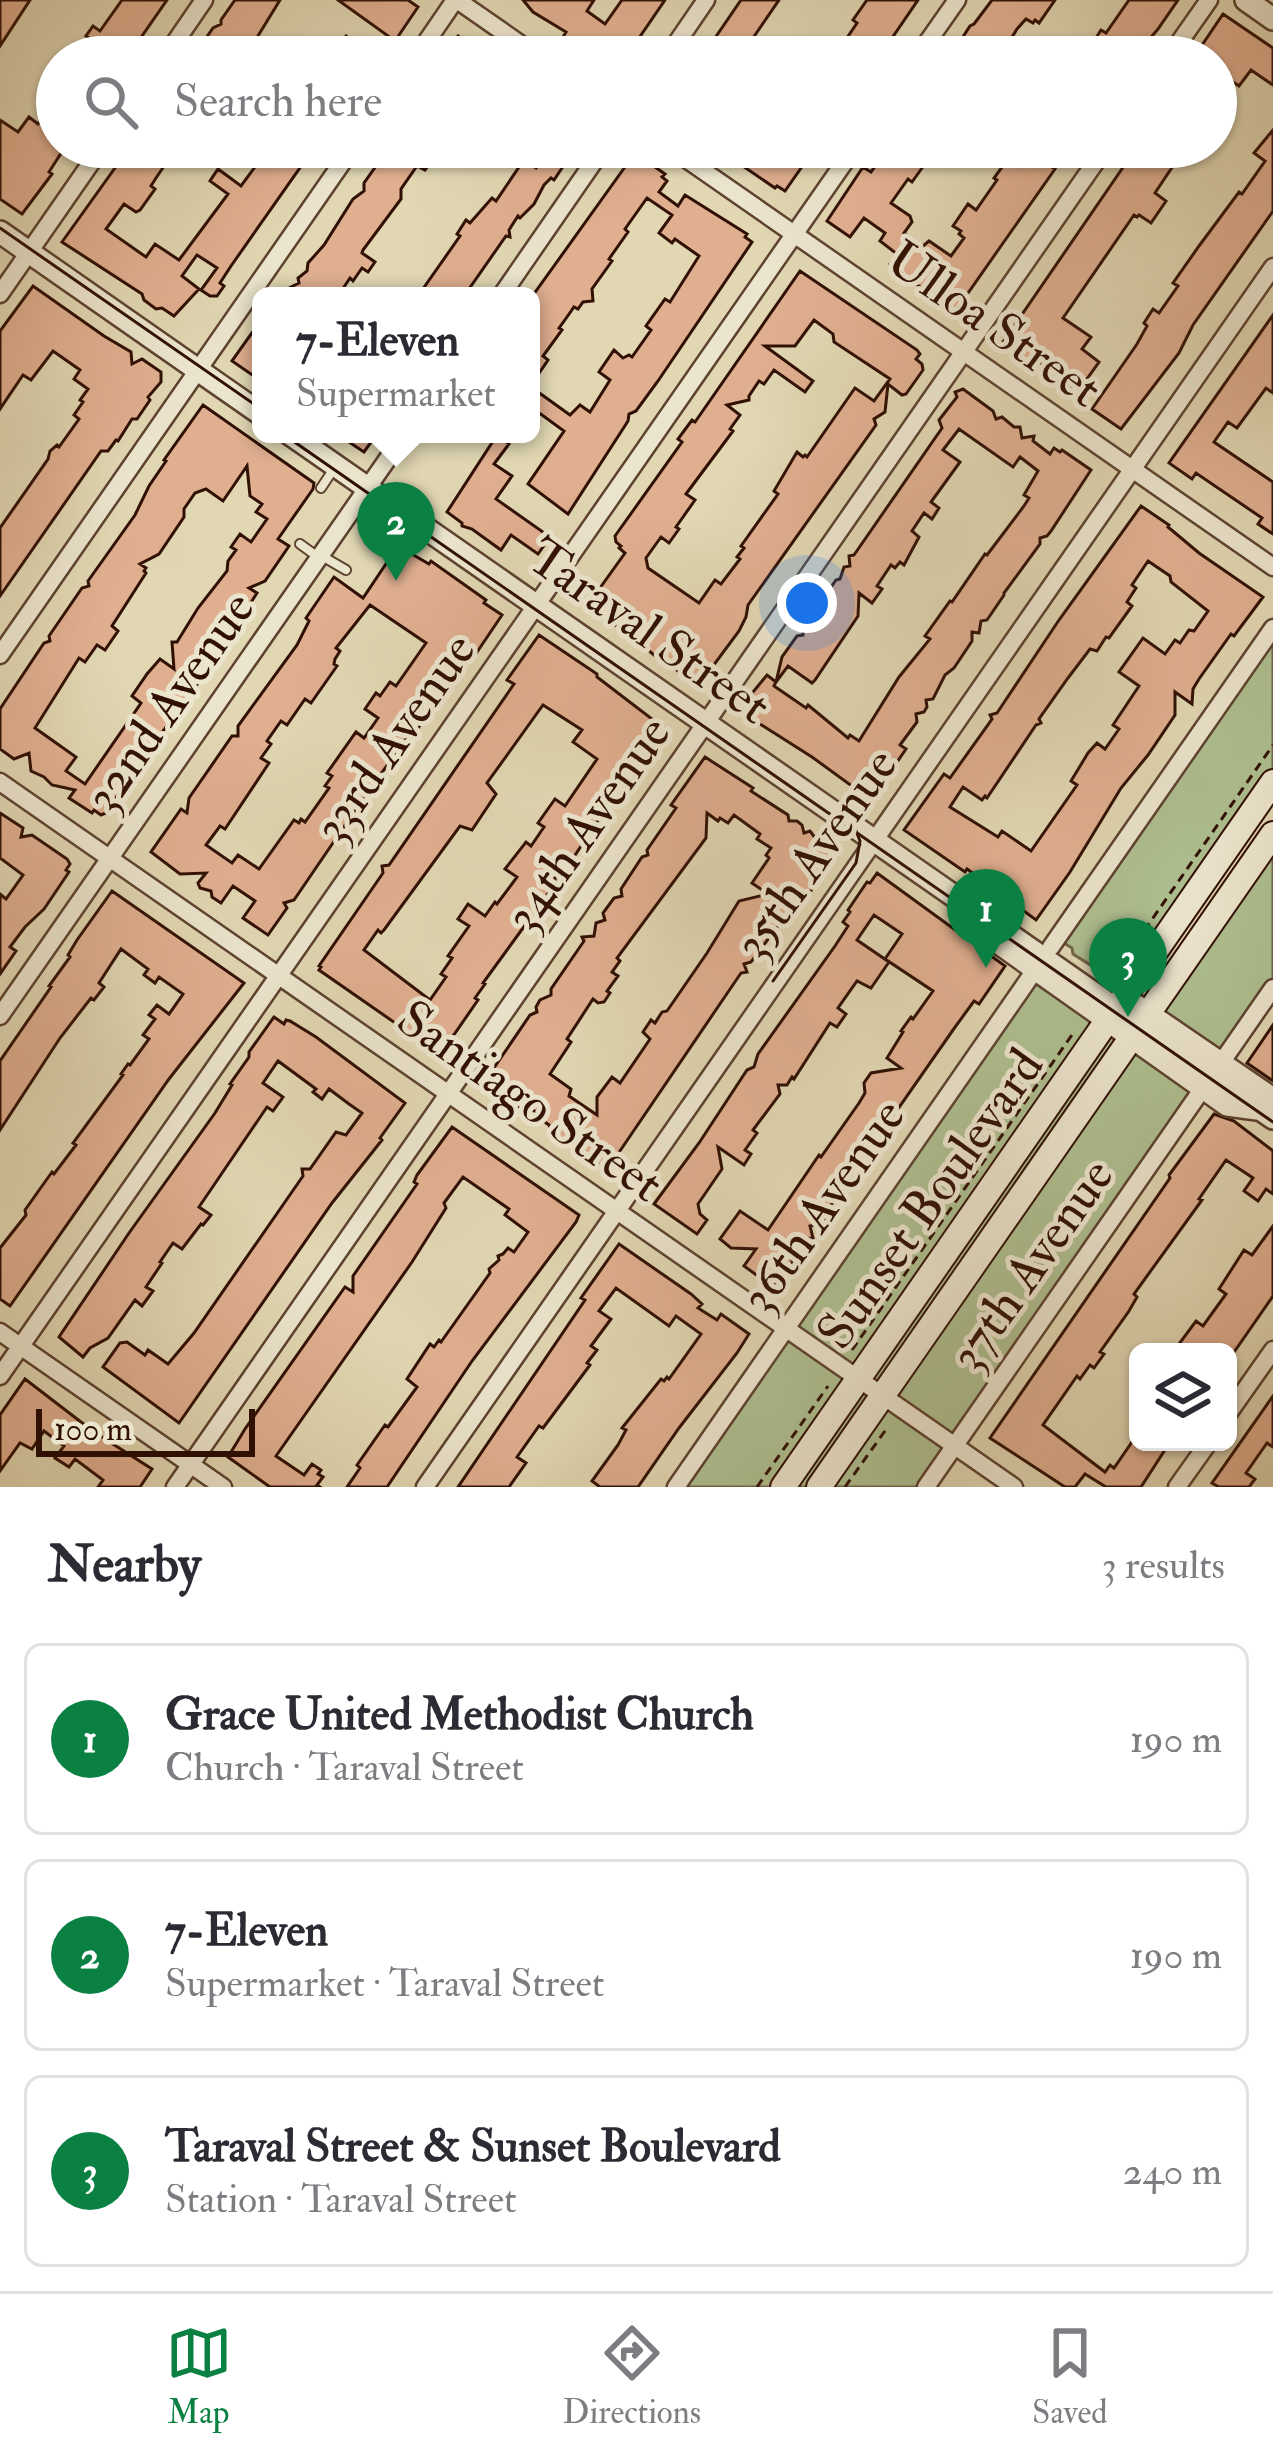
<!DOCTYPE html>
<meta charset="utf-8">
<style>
body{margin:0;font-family:"IM FELL Double Pica",serif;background:#f2f2f3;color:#2b2b33}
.controls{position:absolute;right:36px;bottom:36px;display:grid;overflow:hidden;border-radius:18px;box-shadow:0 3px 9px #0004}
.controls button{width:108px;height:108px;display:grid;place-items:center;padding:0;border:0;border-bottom:3px solid #e1e1e2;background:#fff;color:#2b2b33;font:60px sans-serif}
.scale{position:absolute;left:36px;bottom:30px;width:219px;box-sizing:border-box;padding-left:12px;border:6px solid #311004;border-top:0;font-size:33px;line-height:42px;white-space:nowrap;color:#311004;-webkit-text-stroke:9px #ece5ce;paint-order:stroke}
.you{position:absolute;left:807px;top:603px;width:42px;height:42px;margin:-30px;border:9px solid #fff;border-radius:50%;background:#1a73e8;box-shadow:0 0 0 18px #1a73e833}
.badge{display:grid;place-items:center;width:78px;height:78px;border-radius:50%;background:#0b8043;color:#fff;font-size:39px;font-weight:700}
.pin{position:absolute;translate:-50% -99px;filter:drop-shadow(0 3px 6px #0008)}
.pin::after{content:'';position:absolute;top:63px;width:42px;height:36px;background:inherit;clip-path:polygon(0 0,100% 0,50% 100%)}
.popup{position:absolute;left:252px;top:287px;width:288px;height:156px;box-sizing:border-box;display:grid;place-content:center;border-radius:18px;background:#fff;filter:drop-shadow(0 3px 9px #0005);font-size:39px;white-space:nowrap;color:#7c7c81}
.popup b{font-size:45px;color:#2b2b33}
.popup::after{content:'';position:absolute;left:50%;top:100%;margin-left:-24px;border:24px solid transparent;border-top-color:#fff}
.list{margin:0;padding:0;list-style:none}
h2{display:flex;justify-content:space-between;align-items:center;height:156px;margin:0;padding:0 48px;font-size:51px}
h2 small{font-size:39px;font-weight:400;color:#7c7c81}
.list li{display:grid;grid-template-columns:78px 1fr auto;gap:36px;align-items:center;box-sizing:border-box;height:192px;margin:0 24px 24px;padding:0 24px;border:3px solid #e1e1e2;border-radius:18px}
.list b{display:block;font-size:45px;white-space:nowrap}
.list p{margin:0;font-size:39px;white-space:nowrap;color:#7c7c81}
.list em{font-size:39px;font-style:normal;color:#7c7c81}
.icon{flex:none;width:66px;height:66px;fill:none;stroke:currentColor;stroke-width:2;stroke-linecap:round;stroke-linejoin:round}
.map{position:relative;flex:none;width:1273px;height:1487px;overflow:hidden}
.search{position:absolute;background:#fff;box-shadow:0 3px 9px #0004;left:36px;right:36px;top:36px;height:132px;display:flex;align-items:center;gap:30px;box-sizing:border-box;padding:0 42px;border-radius:66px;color:#7c7c81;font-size:45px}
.sheet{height:804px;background:#fff}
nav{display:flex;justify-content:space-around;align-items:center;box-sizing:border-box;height:168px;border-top:3px solid #e1e1e2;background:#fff;font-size:33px;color:#7c7c81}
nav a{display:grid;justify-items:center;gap:6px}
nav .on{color:#0b8043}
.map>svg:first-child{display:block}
</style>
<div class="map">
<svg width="1273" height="1487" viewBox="0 0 1273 1487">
<rect width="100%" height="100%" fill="#e1d7b3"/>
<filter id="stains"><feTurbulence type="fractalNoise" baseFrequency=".00167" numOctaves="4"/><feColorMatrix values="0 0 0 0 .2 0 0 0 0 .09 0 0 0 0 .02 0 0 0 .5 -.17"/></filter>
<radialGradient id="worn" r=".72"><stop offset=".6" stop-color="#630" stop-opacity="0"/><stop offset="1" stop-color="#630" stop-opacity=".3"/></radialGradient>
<path fill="#aebf90" stroke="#70684a" stroke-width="3" d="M1273 628V782L1129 989 1073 954 1072 948 1057 939Z
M1273 834V988L1226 1055 1154 1006Z
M1029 979 1199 1095 926 1487H676Z"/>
<path fill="#e0af90" stroke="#311004" stroke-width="3" fill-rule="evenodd" d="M0 0H30L0 46Z
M122 0H167L133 49V57H68L96 43 86 36 93 26 100 31Z
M235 0H280L245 57H193L213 28 221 24V20Z
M338 0H408L418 7 395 41Z
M523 0H594L587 11 605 24 622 0H665L626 57H584V51L563 37 566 32 533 12Z
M741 0H779L740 57H702Z
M867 0H918L879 57H834L857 23 853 20Z
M992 0H1055L1039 23 1035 20 1033 23 1026 19 1017 29 1000 57H950L970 26 974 24Z
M1129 0H1178L1158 29 1147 42 1144 40 1132 57H1084L1101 30 1106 33Z
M1223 14 1273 48V85L1251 70 1239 86 1230 80 1216 100V57H1194Z
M346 36 377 57H331Z
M458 36 477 49 488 57H444Z
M57 102V147H65L49 172 52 174 22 214 0 199V120L18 132 29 117 38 124Z
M1273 130V211L1193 325 1179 353 1121 429 1092 409 1137 344 1147 326 1144 323 1153 309 1159 313 1178 286 1173 283 1199 246 1239 192 1242 194 1265 161 1254 153Z
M130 147H177L156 178 151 186 155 189 140 210 136 212 124 204 106 229 146 257 155 244 179 260 228 194 210 181 218 169 241 186 260 160 264 163 275 147H304L311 152 231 266 220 283 224 286 217 296H210L201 290 217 268 197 255 182 276 199 289 174 316 162 308 156 309 144 300 142 294 62 242Z
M383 147H441L425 170 417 166 401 189V199L363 250 362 253 375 262 368 272 362 268 353 281 350 278 340 293 335 296H273L299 283 298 278 307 271 308 263 324 245 353 199 364 191V183L381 159 377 156Z
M715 147H809L810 157 799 162 801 168 785 191 777 186 775 188Z
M889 147H937L912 182 908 179 891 203 910 216 912 222 904 233 923 246 929 241 951 256 964 238 959 234 961 231 953 226 968 204 976 210 997 180 994 178 1005 163 1001 160 1010 147H1070L1063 157 1049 165 1055 169 954 313 890 264 897 254 880 241 885 233 864 218 850 237 827 221 863 167 871 172Z
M1137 147H1178L1169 159 1175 163 1155 193 1166 201 1151 223 1139 215 1137 217 1134 215 1063 318 1091 337 1082 349 1099 362 1074 397 1071 387 1035 358 1030 366 1001 345Z
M548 150 566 162 554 180 551 178 544 185 534 204 520 218 518 216 509 230 510 237 506 236 464 296H418L460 236 457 234 466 220 470 223 492 198 496 201 519 167V156L536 168Z
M635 153 665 174 662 177 667 181 659 192 678 206 685 195 747 234 745 237 752 242 658 381 636 411 629 414 628 421 568 514 528 484 564 431 531 407V387L570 415 580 405 590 412 610 380 599 372 614 350 623 358 629 355 632 357 651 330 646 326 665 299 670 302 699 256 675 239 672 243 659 233 672 215 647 198 625 229 628 232 609 259 612 261 592 289 593 301 583 302 578 309 574 307 567 317 559 328 562 330 543 356 548 360 531 385V298Z
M800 271 917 350 920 354 916 359 922 364 923 370 906 394 902 395 888 384 885 412 874 419 876 425 748 605 746 617 739 631 699 685 654 655 616 623 615 625 587 606 625 553 619 548 621 546 616 542 615 536 682 442 678 439 692 420 695 422ZM814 320 833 334 834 342 890 379 874 401 855 388 807 457 805 455 803 457 797 452 774 491 778 494 741 546 744 548 737 557 740 559 721 584 715 580 699 603 648 568 646 558 661 537 669 543 679 529 676 527 695 500 686 494 733 431 730 429 740 415 727 405 749 400V396L759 381 764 384 774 370 805 392 813 381 765 346H795Z
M33 286 104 336 131 352 132 364 142 359 161 372V382L148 397 150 400 137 419H132L118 441 116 440 108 451H101L0 596V528L48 459 50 451 57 445 59 447 79 419 74 415 83 402 80 400 88 389 74 379 80 370 53 351 31 380 23 375 0 409V331Z
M1273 315V393L1266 388 1237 428 1228 422 1214 442 1273 482V534L1258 524 1262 518 1196 473 1192 479 1169 463Z
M261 320V381L232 361Z
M963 389 993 411 996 419 1002 417 1014 427H1020L1022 438 1034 436 1033 441 1050 454 1054 448 1060 452 1062 450 1091 470 1051 531 1047 536 1040 538V544L1004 593V595L987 620 981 621 979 633 972 632V641L954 668 945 675 933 699 926 700 927 707 924 712 916 714 917 722 900 745 906 749 871 800 812 757 749 717 740 708 767 675 776 682 774 686 806 708 808 705 848 738 850 735 859 741 899 677 930 639 925 636 950 601 952 602 985 554 987 555 1024 506 1029 498 1024 495 1038 471 1020 457 1013 467 959 429 943 450 960 462 931 502 939 508 932 519 924 513 912 531 919 537 904 565 900 562 895 568 891 565 877 586 882 589 872 603 859 593 858 616 815 680 812 683 788 666 776 682 782 657 797 636 803 635V627L836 580 840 579 844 567 850 566 849 556 854 555 942 428 939 420 957 397 955 392Z
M203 405 314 483 313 489 278 539 289 546 265 581 249 588 257 593 211 665 183 704 161 708 173 717 132 775 125 778 116 791 119 793 108 812 101 815 94 810 92 813 69 798 75 790 52 785 44 777 31 771 29 753 14 759 0 749V709L44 643 50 641 49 636 82 588 89 586 88 581 135 515 149 486 166 461 164 460ZM247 466 250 496 262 504 256 512 267 519 251 542 240 534 231 547 236 550 228 561 227 571 198 608 177 642H172L174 669 160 659 147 674 132 696 141 703 85 784 66 771 76 757 35 728 79 658 85 662 97 645 105 650 118 631 112 626 146 573 144 571 146 568 140 564 159 554 184 517V509L195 493 206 489 223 501Z
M337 434H377L364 452Z
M497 435 509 444 494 464 512 476 496 499 550 537 538 554 511 535 501 550 472 529 462 526V523L447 512Z
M1141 506 1169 525 1168 527 1199 553 1263 597 1234 636 1231 634 1199 679 1193 689 1192 704 1175 692V715L1148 755 1121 788 1070 872 1036 920 967 869 965 872 904 830 944 774 950 778 992 719 990 715 997 713 1059 620ZM1148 561 1170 576 1171 582 1208 611 1194 631 1189 630 1180 643 1175 640 1165 654 1143 638 1119 672 1139 686 1113 725 1119 729 1105 749 1097 743 1088 753 1071 781 1077 785 1031 851 1002 831 998 837 950 807 963 787 982 800 985 796 987 798 1036 725 1041 723 1039 719 1068 678 1090 649 1097 651 1106 637 1109 638 1132 606 1127 602 1136 588 1132 585Z
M398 546 429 564 431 561 486 600 484 603 502 615 471 661 454 650 457 671 410 740 407 738 367 793 294 900 284 903 287 908 268 935 243 918 255 901 233 886 221 903 212 897 211 891 200 888 198 883 206 873 180 874 151 852 181 809 187 813 189 798 232 736H238V726L297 645 309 621 306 618 334 577 363 598ZM370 605 426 643 396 686 390 682 380 696 376 693 365 709 378 718 364 738 356 732 327 773 332 776 325 786 329 788 305 822 301 819 299 823 294 820 259 869 238 855 232 863 206 845 220 826 225 829 269 763 261 758 271 744 267 741 281 721 287 725 305 699 311 703 337 666 334 664 335 659 340 651 336 648Z
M539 635 597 674V677L669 732 651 756 649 754 616 793 562 875 555 877V884L483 983 485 984 475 998 478 1000 442 1052 436 1048 434 1050 319 970 321 967 319 966 383 873 382 866 389 865 514 684 507 680ZM543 705 582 730 573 742 597 759 565 806 555 799 538 823 544 827 531 846 526 842 505 869 517 877 497 904 495 902 485 916 468 904 458 919 469 926 448 956 452 958 441 974 446 977 430 1000 364 950 378 930 381 933 384 930 460 826 472 830 496 794 487 783Z
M705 757 753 788 751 791 788 815 789 821H797L802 825 804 833 810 831 816 839H822L835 848 836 854 813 888 801 902 798 899 751 962 744 964 747 972 741 973 607 1170 552 1132 549 1125 542 1120 543 1117 524 1104 516 1108 489 1089 491 1085 485 1081 530 1015 537 1012 536 1007 540 1000 551 995V989L584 941 582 937 594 936 596 923 605 920 603 913 614 898 622 896 621 889 642 857 648 855 647 850 676 808 671 805ZM707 813 718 821 720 818 728 823 734 815 760 834 757 839 771 848 766 855 769 858 752 883 768 894 739 901 707 953 667 1011 662 1012 655 1023 651 1020 643 1032 650 1039 620 1083 612 1077 597 1097V1115L569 1096 571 1089 550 1074 571 1042 567 1039 593 999 598 1003 604 1002 610 993 607 991 618 976 612 972 620 961 617 958 706 838Z
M0 813 23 828 21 837 32 835 67 859 70 864 66 870 69 872 44 909 25 927 10 947 16 951 0 974V894L6 899 23 875 0 858Z
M877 873 1005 966 979 1004 974 1001 953 1030 831 1205 829 1216 822 1224 810 1226 813 1238 800 1239 804 1252 790 1253 793 1265H789L783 1273 784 1280H778L773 1287 744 1266 756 1249 731 1248 720 1239 740 1211 768 1230 819 1155 821 1157 859 1103 865 1093 864 1083 871 1073 901 1068 887 1058 903 1032 901 1031 911 1017 913 1019 933 991 885 959 902 934 874 915 857 940 889 962 871 988 857 981 838 1008 846 1014 837 1027 830 1023 794 1079 792 1077 787 1085H778L780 1094 753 1130 757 1133 745 1150 751 1154 744 1165 718 1147 722 1169 698 1204 700 1214 707 1220 697 1234 654 1204 699 1143 747 1070 754 1067 758 1054 835 946 848 926 843 922 850 912 848 910 867 882 870 883Z
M112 891 244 983 169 1079 10 1306 0 1299V1248L26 1215 25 1210 52 1172 54 1174 76 1145 73 1143 123 1075 121 1074 128 1064 130 1065 149 1039 143 1035 155 1019 149 1015 157 1005 169 1014 183 994 159 977 155 983 144 975 148 969 121 949 99 983 104 987 94 1000 91 998 60 1038 0 1130V1061L51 987 49 986 70 957 68 955 77 940Z
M274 1017 284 1024 286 1020 290 1021 316 1037 405 1103 380 1138 382 1140 332 1203 179 1423 103 1367 120 1343 127 1342 145 1355 148 1350 168 1364 194 1333 303 1176 302 1169H310L336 1132 346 1135 362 1113 349 1104 329 1089 322 1099 313 1092 316 1089 278 1061 263 1083 283 1097 273 1111 267 1107 199 1207 211 1215 203 1225 201 1224 182 1249 173 1243 160 1262 162 1263 146 1287 153 1291 142 1306 135 1300 108 1338 90 1348 83 1357 59 1337 129 1233 215 1113 232 1085 230 1084 249 1057V1052Z
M1273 1025V1081L1247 1063Z
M1214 1114 1234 1121 1273 1151V1194L1266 1189 1258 1201 1244 1191 1253 1178 1226 1160 1199 1199 1202 1200 1134 1294 1137 1297 1129 1311 1100 1352 1104 1354 1094 1368 1090 1365 1080 1379 1077 1376 1043 1425 1105 1472 1110 1465 1114 1468 1132 1442H1170L1141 1487H1106L1085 1474 1075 1487H1065L990 1438 1170 1178 1169 1175Z
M452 1127 579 1215 576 1222 472 1361 387 1487H347L360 1468 357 1465 385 1425 388 1427 417 1387 407 1379 430 1344 434 1347 439 1340 441 1342 490 1273 489 1269 499 1260 498 1256 503 1254 508 1248 514 1252 528 1232 505 1215 509 1209 463 1177 444 1203 446 1208 412 1262 276 1456 304 1475 312 1464 321 1470 318 1474 323 1477 317 1485 320 1487H270L228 1457 245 1429 345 1287 353 1292V1276L417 1184 414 1182 417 1175Z
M1273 1226V1296L1232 1355H1228V1352H1173L1196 1321 1203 1326 1226 1294 1219 1289 1244 1250 1252 1255Z
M619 1244 691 1294 702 1304 698 1308 717 1320 721 1314 749 1334 737 1353 679 1428 638 1487H600L592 1481 618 1445 626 1430 622 1428 661 1379 664 1381 667 1377 669 1379 701 1334 676 1316 669 1326 616 1288 599 1311 611 1319 591 1346 597 1350 587 1363 590 1365 543 1428 539 1426 517 1457 526 1463 509 1487H458L585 1300 581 1298Z
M25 1379 94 1432 152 1469 140 1487H98L103 1480 75 1459 69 1467 55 1458 64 1446 44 1431 32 1449 20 1443 0 1471V1415Z
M1273 1396V1447L1267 1443 1246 1473 1255 1479 1249 1487H1219L1212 1483Z"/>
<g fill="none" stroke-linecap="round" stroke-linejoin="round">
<g stroke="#5d4230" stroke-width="12">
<path id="service" d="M321 488 335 467
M387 534 401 513
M300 544 318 557
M322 556 346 570"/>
</g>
<g stroke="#5d4230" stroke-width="21">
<path id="minor" d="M457 0 539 57
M165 57 204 0
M416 57 455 0
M667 57 706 0
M917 57 957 0
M1169 57 1209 0
M669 147 1273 567
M0 294 102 147
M501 296 604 147
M0 655 353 147
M0 782 1014 1487
M1051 947 1273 628
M0 1016 405 434
M1221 1063 1273 988
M0 1332 223 1487
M0 1376 855 147
M1228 1414 1273 1350
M175 1487 1106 147
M425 1487 1273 267
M676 1487 1035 970
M926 1487 1203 1088
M1177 1487 1209 1442"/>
</g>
<g stroke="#5d4230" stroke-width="26">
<path id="tertiary" d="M1246 0 1273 19
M0 232 261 414
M290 434 1273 1118
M979 929 1227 1105 1257 1109
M1137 1006 1273 1099"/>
</g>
<g stroke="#311004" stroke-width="28">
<path id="secondary" d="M783 1487 1273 782
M819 1487 1273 834"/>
</g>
<path stroke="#311004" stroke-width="3" stroke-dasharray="9 6" stroke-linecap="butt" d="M1110 980 1273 745
M852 1350 1074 1032
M757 1487 828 1386
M845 1487 887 1428"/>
<use href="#service" stroke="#ece5ce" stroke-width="8"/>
<use href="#minor" stroke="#ece5ce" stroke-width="16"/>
<use href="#tertiary" stroke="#ece5ce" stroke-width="21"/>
<use href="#secondary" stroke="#ece5ce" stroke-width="24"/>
<path stroke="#311004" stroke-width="3" d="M0 228 261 409
M283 434 1273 1122
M773 981 856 863 860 841 853 823"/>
</g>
<g text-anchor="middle" stroke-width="10" stroke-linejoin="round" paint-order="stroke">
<g font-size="51" fill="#311004" stroke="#ece5ce">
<text transform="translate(995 323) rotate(35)" y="18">Ulloa Street</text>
<text transform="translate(650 630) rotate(35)" y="18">Taraval Street</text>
<text transform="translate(168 701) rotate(-55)" y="18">32nd Avenue</text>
<text transform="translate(393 737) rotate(-55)" y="18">33rd Avenue</text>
<text transform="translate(586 823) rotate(-55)" y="18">34th Avenue</text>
<text transform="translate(814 853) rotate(-55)" y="18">35th Avenue</text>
<text transform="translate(531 1100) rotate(35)" y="18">Santiago Street</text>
<text transform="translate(929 1198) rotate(-55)" y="18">Sunset Boulevard</text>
<text transform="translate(821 1205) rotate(-55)" y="18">36th Avenue</text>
<text transform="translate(1030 1264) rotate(-55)" y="18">37th Avenue</text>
</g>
</g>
<rect width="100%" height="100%" filter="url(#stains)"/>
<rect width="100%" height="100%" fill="url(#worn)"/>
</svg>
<div class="controls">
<button><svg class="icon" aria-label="layers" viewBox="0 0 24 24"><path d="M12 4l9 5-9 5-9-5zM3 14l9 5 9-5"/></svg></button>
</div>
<div class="scale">100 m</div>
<div class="you"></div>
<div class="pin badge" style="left:986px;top:968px">1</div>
<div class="pin badge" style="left:396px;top:581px">2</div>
<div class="popup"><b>7-Eleven</b>Supermarket</div>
<div class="pin badge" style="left:1128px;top:1017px">3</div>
<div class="search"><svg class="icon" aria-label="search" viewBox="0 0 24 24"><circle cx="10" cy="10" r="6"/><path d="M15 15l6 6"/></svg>Search here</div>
</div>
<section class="sheet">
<h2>Nearby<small>3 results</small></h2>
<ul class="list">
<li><span class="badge">1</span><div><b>Grace United Methodist Church</b><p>Church · Taraval Street</p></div><em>190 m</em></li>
<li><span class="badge">2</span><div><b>7-Eleven</b><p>Supermarket · Taraval Street</p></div><em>190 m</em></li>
<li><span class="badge">3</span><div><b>Taraval Street &amp; Sunset Boulevard</b><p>Station · Taraval Street</p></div><em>240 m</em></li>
</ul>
</section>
<nav>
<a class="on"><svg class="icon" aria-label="map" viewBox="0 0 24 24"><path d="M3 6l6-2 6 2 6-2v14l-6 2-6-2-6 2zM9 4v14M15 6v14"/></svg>Map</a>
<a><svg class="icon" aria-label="directions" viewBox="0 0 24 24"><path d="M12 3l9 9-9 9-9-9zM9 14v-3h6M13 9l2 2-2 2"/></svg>Directions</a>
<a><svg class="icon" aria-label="saved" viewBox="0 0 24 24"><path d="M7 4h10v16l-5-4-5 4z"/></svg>Saved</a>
</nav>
